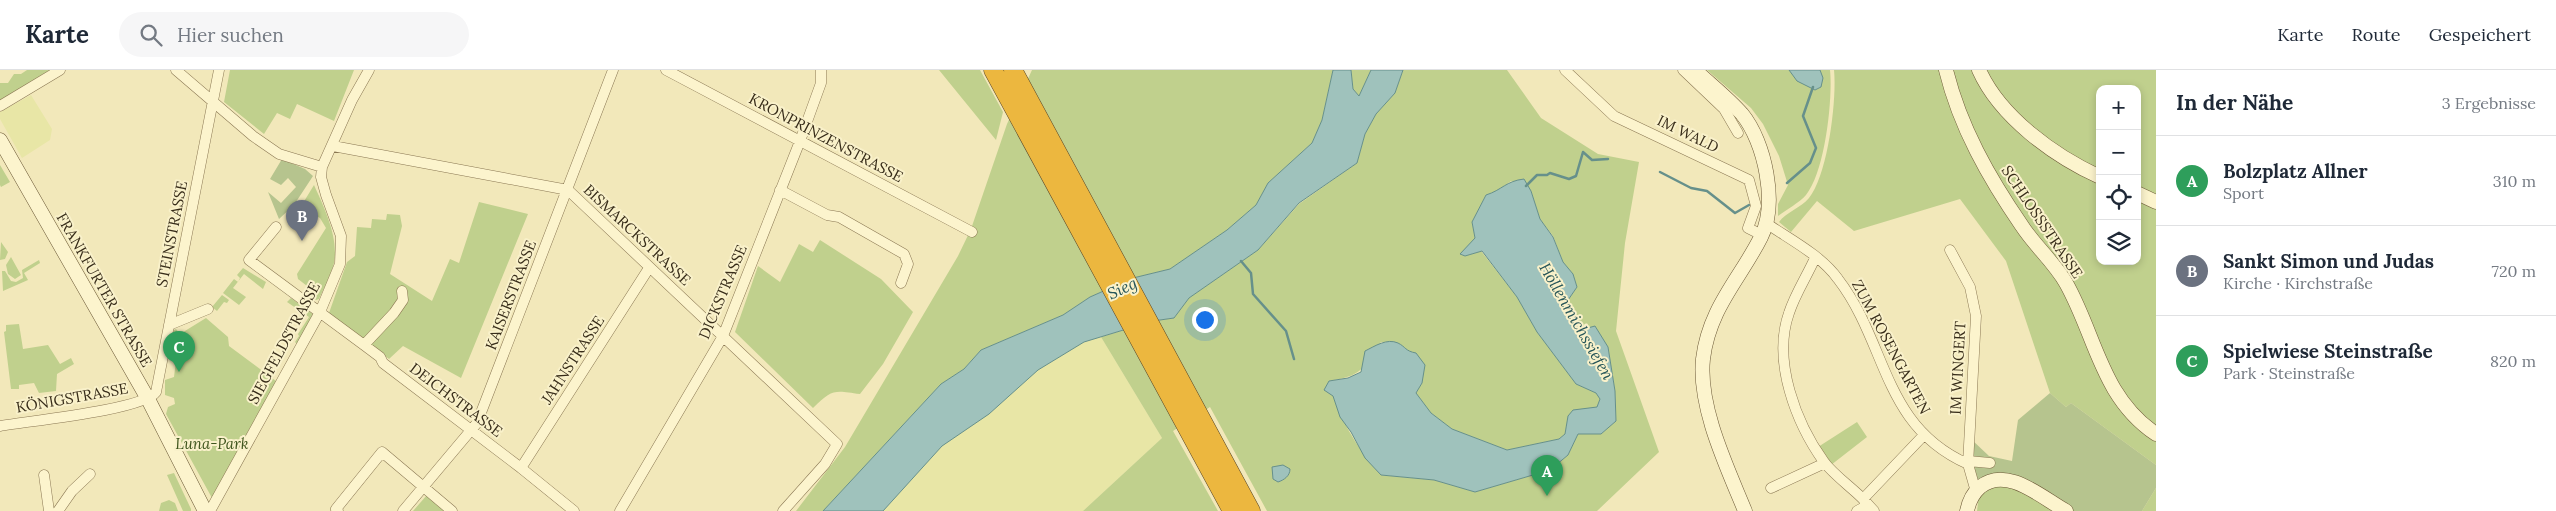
<!DOCTYPE html>
<html lang="de">
<meta charset="utf-8">
<style>
body{margin:0;font-family:Lora,serif;background:#f6f6f7;color:#1f2937}
.controls{position:absolute;right:15px;top:15px;display:grid;overflow:hidden;border-radius:10px;box-shadow:0 2px 8px #0003}
.controls button{width:45px;height:45px;display:grid;place-items:center;padding:0;border:0;border-bottom:1px solid #e0e1e3;background:#fff;color:#1f2937;font:25px sans-serif}
.you{position:absolute;left:1204px;top:249px;width:18px;height:18px;margin:-12px;border:4px solid #fff;border-radius:50%;background:#1a73e8;box-shadow:0 0 0 8px #1a73e833}
.badge{display:grid;place-items:center;width:32px;height:32px;border-radius:50%;background:#9f2d1d;color:#fff;font-size:16px;font-weight:700}
.pin{position:absolute;translate:-50% -41px;filter:drop-shadow(0 1px 2px #0008)}
.pin::after{content:'';position:absolute;top:26px;width:18px;height:15px;background:inherit;clip-path:polygon(0 0,100% 0,50% 100%)}
.list{margin:0;padding:0;list-style:none}
h2{display:flex;justify-content:space-between;align-items:center;height:65px;margin:0;padding:0 20px;font-size:21px}
h2 small{font-size:16px;font-weight:400;color:#747a83}
.list li{display:grid;grid-template-columns:32px 1fr auto;gap:15px;align-items:center;box-sizing:border-box;height:90px;padding:0 20px;border-top:1px solid #e0e1e3}
.list b{display:block;font-size:19px;white-space:nowrap}
.list p{margin:0;font-size:16px;white-space:nowrap;color:#747a83}
.list em{font-size:16px;font-style:normal;color:#747a83}
.icon{flex:none;width:28px;height:28px;fill:none;stroke:currentColor;stroke-width:2;stroke-linecap:round;stroke-linejoin:round}
.map{position:relative;flex:none;width:2156px;height:441px;overflow:hidden}
header{display:flex;align-items:center;gap:30px;box-sizing:border-box;height:70px;padding:0 25px;background:#fff;border-bottom:1px solid #e0e1e3}
header strong{font-size:24px}
nav{display:flex;gap:28px;margin-inline-start:auto;font-size:18px}
.search{width:350px;height:45px;background:#f6f6f7;display:flex;align-items:center;gap:12px;box-sizing:border-box;padding:0 18px;border-radius:28px;color:#747a83;font-size:19px}
main{display:flex}
aside{flex:1;background:#fff}
.map>svg:first-child{display:block}
</style>
<header>
<strong>Karte</strong>
<div class="search"><svg class="icon" aria-label="search" viewBox="0 0 24 24"><circle cx="10" cy="10" r="6"/><path d="M15 15l6 6"/></svg>Hier suchen</div>
<nav><a>Karte</a><a>Route</a><a>Gespeichert</a></nav>
</header>
<main>
<div class="map">
<svg width="2156" height="441" viewBox="0 0 2156 441">
<rect width="100%" height="100%" fill="#f2e8ba"/>
<path fill="#e8e6a6" d="M31 25 52 59 50 70 22 88 0 49V42Z
M1101 267 1162 368 1083 441H883L942 376 989 344 1038 300 1084 272Z"/>
<path fill="#c0d08d" fill-rule="evenodd" d="M27 0H50L0 31V13H8L14 4H21Z
M230 0H354L334 51 297 34 290 49 277 43 264 64 224 32Z
M939 0H980L1003 42 996 70Z
M1032 0H1333L1322 50 1312 73 1268 113 1256 135 1227 160 1170 199 1133 208 1090 227 1063 245 981 280 964 299 941 314 823 441H796L845 377 958 186 971 159 1007 54Z
M1351 0H1371L1359 26 1353 19Z
M1403 0H1507L1541 48 1598 84 1639 92 1625 173 1616 261 1659 382 1597 441H1267L1210 337 1173 361 1218 441H1083L1162 368 1101 267 1153 251 1174 248 1189 228 1258 180 1299 134 1357 93 1365 64 1376 44 1395 23ZM1511 111 1531 121 1540 149 1553 166 1563 192 1573 204 1577 217 1566 233 1584 260 1608 277 1615 321 1616 351 1601 364H1578L1568 385 1550 400 1475 422 1434 410 1381 405C1356 378 1338 346 1329 311 1362 306 1363 299 1381 272L1397 273 1407 282 1422 313 1416 323 1431 343 1452 359 1507 380 1559 369 1565 364 1568 347 1597 338 1600 329 1596 323 1576 314 1537 262 1517 227 1481 181 1465 186 1475 168 1472 152 1486 125 1498 121Z
M1707 0H1789L1815 20 1821 17 1820 0H1830C1833 29 1825 102 1806 125 1799 133 1787 139 1778 146V134L1788 115 1779 86 1763 54 1751 38Z
M1834 0H2156V395L2071 333 2066 337 2050 323 2006 191 1960 129 1854 161 1817 131 1791 162 1779 152C1786 142 1801 138 1809 128 1828 105 1837 29 1834 0ZM2100 19H2137V191H2100Z
M0 95 10 112 1 117 0 115Z
M314 115C324 137 339 168 334 193 331 206 324 218 319 229L316 230 309 225 311 219 298 209 297 204 326 158 320 148 300 138Z
M479 132 528 144 461 308 403 276 389 289 329 243 347 192 355 186 357 157 371 158 372 149 386 150 387 144 400 145 402 156 390 204 432 231 450 189 459 193Z
M820 170 881 209 913 242 883 294 860 324C834 320 832 319 813 338L735 262 758 196 780 212 799 174 813 182Z
M1 172 8 182 5 189 0 190Z
M11 187 21 205 15 209 8 204 6 195Z
M39 190 40 193 24 203 28 210 3 221 2 201H5L11 211 16 212 23 208 22 200Z
M243 198 266 212 263 219 244 204 233 218 246 227 239 235 223 223 234 209 238 212 240 208 237 205Z
M222 225 229 230 227 233 224 232 217 241 212 237Z
M291 228 313 244 297 274 295 272 299 266 298 264 309 247 287 232Z
M206 248 228 267 229 276 276 311 212 428 166 344 168 337 175 334 174 328 165 325V310L174 307 179 267 172 266 174 260 176 259 180 264Z
M19 254 23 279 48 275 60 294 71 288 74 294 57 304 56 321 39 323 34 313 19 315V319H11L4 262 6 261V255Z
M1857 352 1867 367 1831 395 1818 377Z
M174 403 191 439V441H183L167 405Z
M1992 409 2071 441H1977L1980 417Z
M2156 418V441H2142Z
M427 425 447 441H413Z
M169 430 175 433 178 441H159L161 433Z"/>
<path fill="#b6c48e" d="M282 89 305 99 313 106 294 135 279 149 268 122 281 133 296 117 288 108 281 115 270 109Z
M2050 323 2066 337 2071 333 2156 395V418L2142 441H2071L2009 408 1980 417 1971 391V369L1989 386 2012 391 2018 350Z"/>
<path fill="#9fc2bc" stroke="#66908b" d="M1333 0H1351L1353 19 1359 26 1371 0H1403L1395 23 1376 44 1365 64 1357 93 1299 133 1258 180 1189 228 1174 248 1153 251 1084 272 1038 300 989 344 942 376 883 441H823L941 314 964 299 981 280 1063 245 1090 227 1133 208 1170 199 1227 160 1256 135 1268 113 1312 73 1322 50Z
M1789 0H1820L1823 8 1821 17 1815 20 1797 11Z
M1524 109 1531 121 1540 149 1553 167 1563 192 1573 204 1577 217 1566 233 1584 259 1595 256 1608 277 1615 321 1616 351 1601 364H1578L1568 385 1550 400 1475 422 1434 410 1381 405 1365 388 1351 362 1340 347 1333 326 1324 320 1329 311 1348 308 1361 302 1365 281C1375 276 1387 268 1398 273 1406 277 1405 281 1416 283L1425 295 1422 313 1416 323 1431 343 1452 359 1507 380 1559 369 1565 364 1568 346 1573 340 1597 337 1600 329 1596 323 1576 314 1537 262 1517 227 1482 181 1465 186 1460 184 1475 168 1472 152 1486 125C1502 120 1506 111 1524 109Z
M1283 395 1290 399C1290 406 1284 410 1278 412L1273 409 1272 397Z"/>
<g fill="none" stroke-linecap="round" stroke-linejoin="round">
<path stroke="#66908b" stroke-width="2.5" d="M1660 102 1691 118 1707 121 1735 143 1749 135
M1787 113 1810 93 1816 78 1803 46 1813 17
M1526 116 1537 105H1547L1550 103 1569 109 1576 106 1583 82 1592 90 1608 89
M1241 191 1251 203 1253 224 1286 261 1294 289"/>
<g stroke="#8a7753" stroke-width="11">
<path id="street" d="M176 0 253 66 279 84 322 97
M666 0 972 162
M1565 0 1614 46 1749 110 1756 136 1748 158 1762 165
M1683 0 1724 39 1738 63
M0 36 60 0
M333 76 568 120 837 374 825 394 783 441
M780 120 827 145 839 147 904 184 908 194 901 213
M1766 153C1789 169 1821 185 1838 209 1888 274 1882 356 1968 394L1976 422
M276 157 249 190 364 275 380 287 383 293 521 398 574 441
M1950 180 1970 217 1976 246 1968 394
M1815 188C1807 206 1795 224 1789 243 1772 291 1796 353 1824 392 1834 405 1851 417 1863 429L1923 366
M169 255 208 239
M364 275 394 243 403 230 402 221
M0 356C28 351 143 340 156 322L219 0
M1968 391 1990 393
M521 398 649 198
M44 405 49 441
M1771 418 1825 393
M1863 429 1874 441
M58 441 72 421 90 404
M210 441 320 242 340 194 341 166 326 125 321 107 322 97 352 30 369 0
M338 441 336 439 382 382 452 441
M403 441 477 353 613 0
M620 441 723 266 800 71 821 13V0
M1857 441 1868 435"/>
</g>
<g stroke="#6b5836" stroke-width="15">
<path id="secondary" d="M1695 0C1710 14 1728 28 1742 44 1765 72 1778 134 1761 167 1740 209 1709 238 1703 289 1698 337 1727 397 1745 441
M1946 0C1960 57 1989 108 2022 156 2035 176 2054 192 2066 213 2096 266 2101 327 2156 364
M1979 0C2000 47 2054 86 2100 107
M0 70 148 329 205 441
M2137 123 2156 132
M1967 441C1969 431 1972 424 1980 417 2007 395 2042 428 2066 441"/>
</g>
<g stroke="#574428" stroke-width="19">
<path id="highway" d="M993 0 1232 441
M1013 0 1251 441"/>
</g>
<use href="#street" stroke="#fcf4cd" stroke-width="10"/>
<use href="#secondary" stroke="#fcf4cd" stroke-width="14"/>
<use href="#highway" stroke="#ecb73f" stroke-width="18"/>
</g>
<g text-anchor="middle" stroke-width="4" stroke-linejoin="round" paint-order="stroke">
<g font-size="15" fill="#372c19" stroke="#f9f1ca">
<text transform="translate(1688 64) rotate(26)" y="5">IM WALD</text>
<text transform="translate(826 68) rotate(28)" y="5">KRONPRINZENSTRASSE</text>
<text transform="translate(2042 152) rotate(56)" y="5">SCHLOSSSTRASSE</text>
<text transform="translate(172 164) rotate(-79)" y="5">STEINSTRASSE</text>
<text transform="translate(637 165) rotate(43)" y="5">BISMARCKSTRASSE</text>
<text transform="translate(104 220) rotate(60)" y="5">FRANKFURTER STRASSE</text>
<text transform="translate(723 222) rotate(-67)" y="5">DICKSTRASSE</text>
<text transform="translate(511 225) rotate(-69)" y="5">KAISERSTRASSE</text>
<text transform="translate(284 273) rotate(-62)" y="5">SIEGFELDSTRASSE</text>
<text transform="translate(1891 277) rotate(62)" y="5">ZUM ROSENGARTEN</text>
<text transform="translate(573 290) rotate(-57)" y="5">JAHNSTRASSE</text>
<text transform="translate(1958 298) rotate(-87)" y="5">IM WINGERT</text>
<text transform="translate(72 328) rotate(-10)" y="5">KÖNIGSTRASSE</text>
<text transform="translate(456 330) rotate(37)" y="5">DEICHSTRASSE</text>
</g>
<g font-size="15" font-style="italic" fill="#40561e" stroke="#f9f1ca">
<text x="212" y="379">Luna-Park</text>
</g>
<g font-size="16" font-style="italic" fill="#275659" stroke="#f9f1ca">
<text transform="translate(1122 218) rotate(-25)" y="6">Sieg</text>
<text transform="translate(1577 251) rotate(60)" y="6">Höllenmichssiefen</text>
</g>
</g>
</svg>
<div class="controls">
<button>+</button>
<button>−</button>
<button><svg class="icon" aria-label="locate" viewBox="0 0 24 24"><circle cx="12" cy="12" r="6"/><path d="M12 2v4M12 18v4M2 12h4M18 12h4"/></svg></button>
<button><svg class="icon" aria-label="layers" viewBox="0 0 24 24"><path d="M12 4l9 5-9 5-9-5zM3 14l9 5 9-5"/></svg></button>
</div>
<div class="you"></div>
<div class="pin badge" style="left:1547px;top:426px;background:#2e9e5b">A</div>
<div class="pin badge" style="left:302px;top:171px;background:#6b7280">B</div>
<div class="pin badge" style="left:179px;top:302px;background:#2e9e5b">C</div>
</div>
<aside>
<h2>In der Nähe<small>3 Ergebnisse</small></h2>
<ul class="list">
<li><span class="badge" style="background:#2e9e5b">A</span><div><b>Bolzplatz Allner</b><p>Sport</p></div><em>310 m</em></li>
<li><span class="badge" style="background:#6b7280">B</span><div><b>Sankt Simon und Judas</b><p>Kirche · Kirchstraße</p></div><em>720 m</em></li>
<li><span class="badge" style="background:#2e9e5b">C</span><div><b>Spielwiese Steinstraße</b><p>Park · Steinstraße</p></div><em>820 m</em></li>
</ul>
</aside>
</main>
